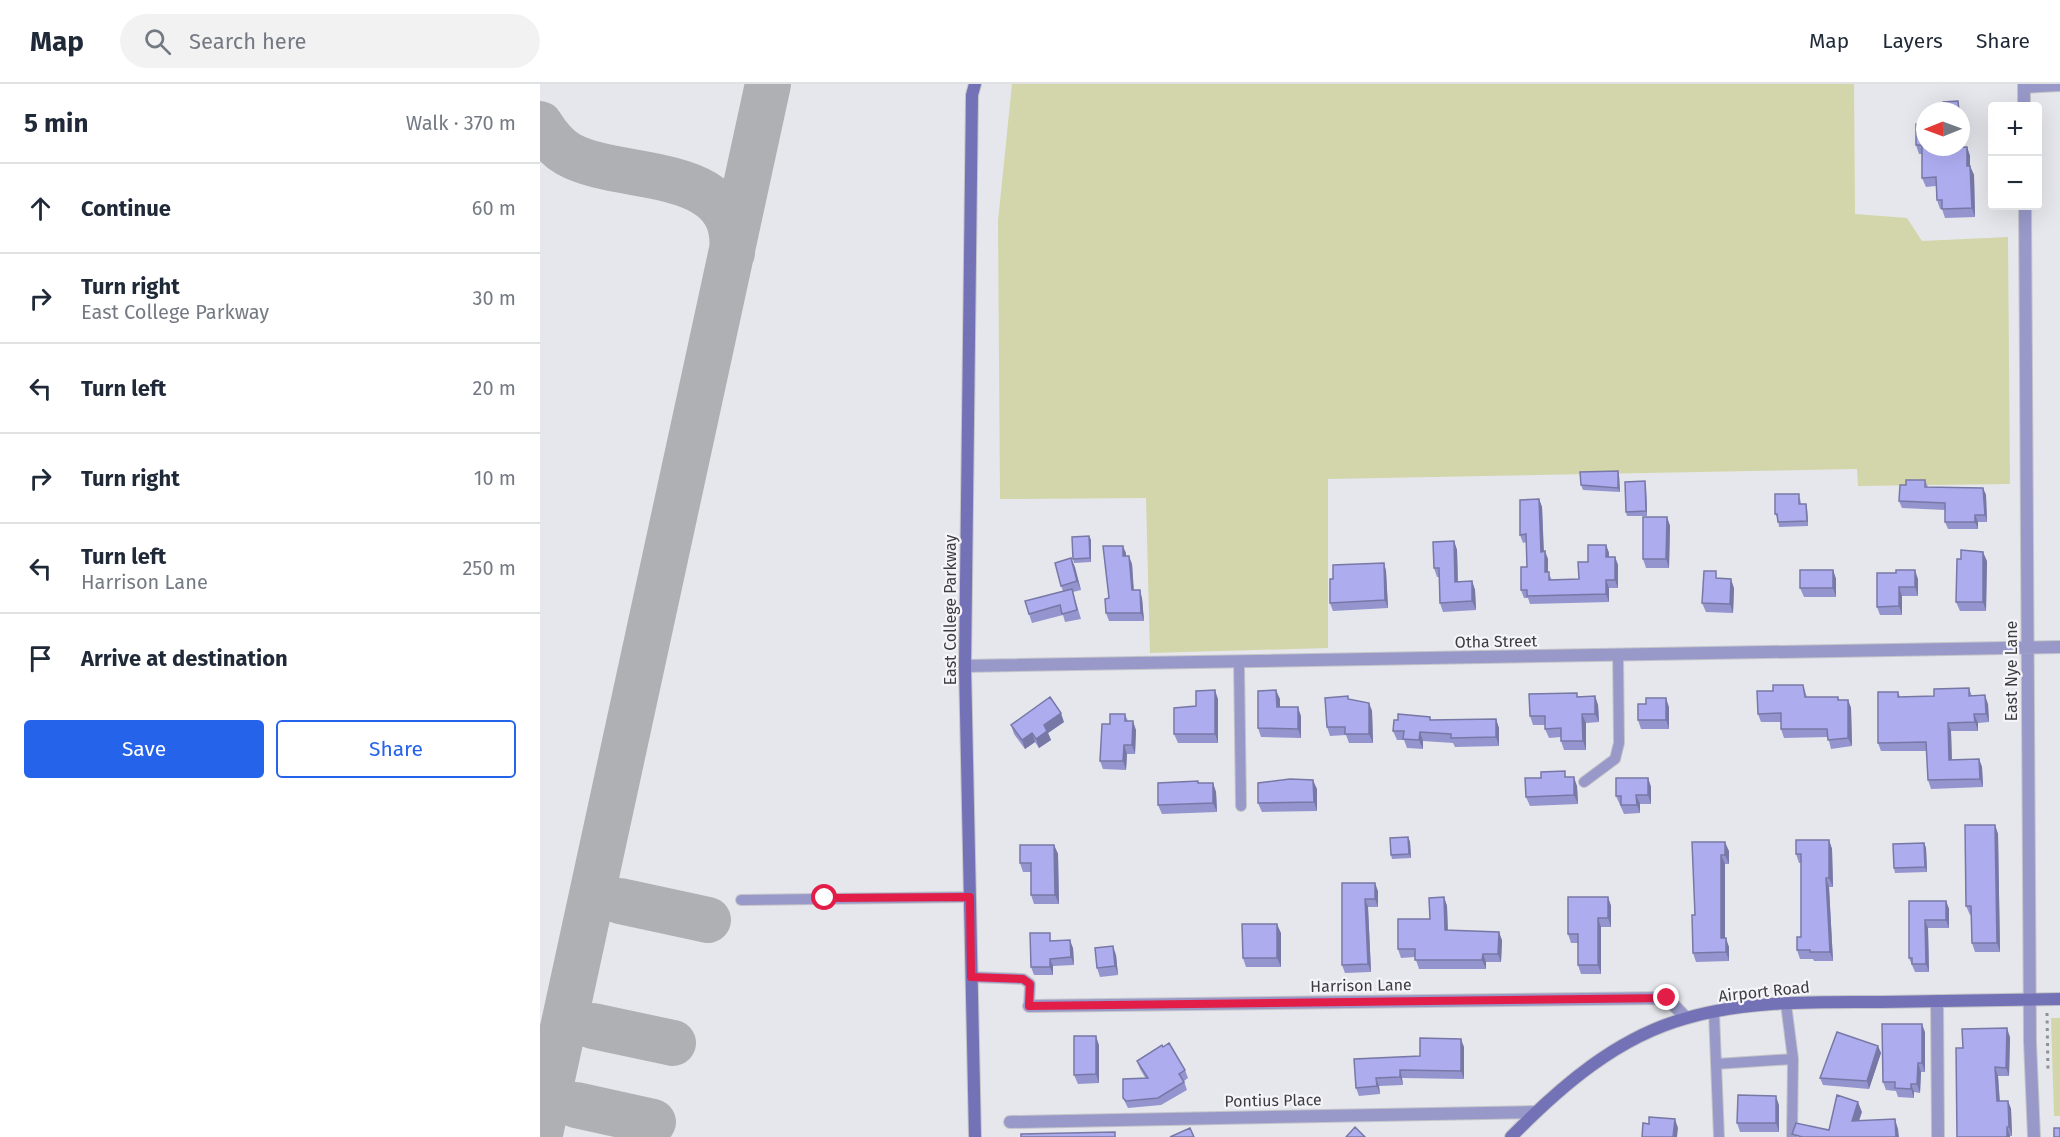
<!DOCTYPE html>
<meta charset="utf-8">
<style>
body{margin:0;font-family:"Fira Sans",sans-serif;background:#f2f2f3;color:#1f2937}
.controls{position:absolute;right:18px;top:18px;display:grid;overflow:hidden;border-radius:6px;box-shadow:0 6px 24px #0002}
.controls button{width:54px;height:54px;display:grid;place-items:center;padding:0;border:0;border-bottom:2px solid #e0e1e3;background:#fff;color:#1f2937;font:30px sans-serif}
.compass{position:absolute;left:1376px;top:18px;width:54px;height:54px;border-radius:50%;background:#fff;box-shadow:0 6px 24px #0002;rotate:269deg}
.stop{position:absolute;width:18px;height:18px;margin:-14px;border:4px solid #e11d48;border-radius:50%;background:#fff}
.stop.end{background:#e11d48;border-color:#fff;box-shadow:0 2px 6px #0008}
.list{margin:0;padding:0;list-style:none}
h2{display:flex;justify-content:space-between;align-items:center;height:78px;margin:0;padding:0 24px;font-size:26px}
h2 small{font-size:20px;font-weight:400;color:#747a83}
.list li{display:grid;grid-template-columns:39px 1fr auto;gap:18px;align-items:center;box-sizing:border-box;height:90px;padding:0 24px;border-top:2px solid #e0e1e3}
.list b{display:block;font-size:22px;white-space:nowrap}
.list p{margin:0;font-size:20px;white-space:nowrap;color:#747a83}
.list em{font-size:20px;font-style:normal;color:#747a83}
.actions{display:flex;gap:12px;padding:18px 24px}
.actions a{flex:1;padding:14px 0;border:2px solid #2563eb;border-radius:6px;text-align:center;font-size:21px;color:#2563eb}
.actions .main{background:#2563eb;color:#fff}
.icon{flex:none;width:33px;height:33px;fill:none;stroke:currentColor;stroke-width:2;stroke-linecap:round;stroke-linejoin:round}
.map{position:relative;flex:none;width:1520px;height:1053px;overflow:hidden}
header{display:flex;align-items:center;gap:36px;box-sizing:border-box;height:84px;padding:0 30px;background:#fff;border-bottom:2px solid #e0e1e3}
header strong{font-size:28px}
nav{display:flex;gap:33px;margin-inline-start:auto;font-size:21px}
.search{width:420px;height:54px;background:#f2f2f3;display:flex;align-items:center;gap:15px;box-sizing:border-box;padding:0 21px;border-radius:33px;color:#747a83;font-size:22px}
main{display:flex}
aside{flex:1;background:#fff}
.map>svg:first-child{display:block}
</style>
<header>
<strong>Map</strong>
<div class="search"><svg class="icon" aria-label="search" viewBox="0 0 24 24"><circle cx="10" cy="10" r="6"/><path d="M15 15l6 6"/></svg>Search here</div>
<nav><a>Map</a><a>Layers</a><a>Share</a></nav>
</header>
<main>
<aside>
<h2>5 min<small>Walk · 370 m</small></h2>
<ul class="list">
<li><svg class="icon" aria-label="ahead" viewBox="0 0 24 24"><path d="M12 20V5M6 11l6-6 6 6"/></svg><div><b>Continue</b></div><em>60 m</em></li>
<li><svg class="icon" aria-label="right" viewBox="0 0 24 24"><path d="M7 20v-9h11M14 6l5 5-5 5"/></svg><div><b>Turn right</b><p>East College Parkway</p></div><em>30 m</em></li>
<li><svg class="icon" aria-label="left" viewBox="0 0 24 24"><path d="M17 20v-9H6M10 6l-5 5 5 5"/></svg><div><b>Turn left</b></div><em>20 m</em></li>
<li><svg class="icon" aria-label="right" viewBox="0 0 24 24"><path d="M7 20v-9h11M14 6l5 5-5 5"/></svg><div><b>Turn right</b></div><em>10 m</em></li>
<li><svg class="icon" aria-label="left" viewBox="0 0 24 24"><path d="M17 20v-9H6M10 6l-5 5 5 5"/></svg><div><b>Turn left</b><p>Harrison Lane</p></div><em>250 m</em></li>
<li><svg class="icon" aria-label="arrive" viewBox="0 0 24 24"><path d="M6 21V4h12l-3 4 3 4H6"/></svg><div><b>Arrive at destination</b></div></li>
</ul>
<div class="actions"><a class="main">Save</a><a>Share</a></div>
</aside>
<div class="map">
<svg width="1520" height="1053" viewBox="0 0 1520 1053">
<rect width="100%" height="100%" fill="#e6e7ec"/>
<path fill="#d3d6aa" d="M472 0H1314L1315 130 1367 134 1382 157 1468 153 1470 400 1318 402 1317 385 788 395V564L610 569 606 414 460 415 458 137Z
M1511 934H1520V1032H1514Z"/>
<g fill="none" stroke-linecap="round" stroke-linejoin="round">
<path stroke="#aeb0b4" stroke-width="46" d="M0 40C8 53 16 63 28 70 81 100 201 78 192 169
M80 817 168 836
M53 942 133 959
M36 1021 113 1038
M0 1050 228 0"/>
<g stroke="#c4c5c9" stroke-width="12">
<path id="lane" d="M699 579 701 722
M1044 698 1075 675 1079 659 1078 571
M201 816 430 813
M431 893 483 895 490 900 489 922
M1246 920 1253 975 1252 1053
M1174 929 1179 1053
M1176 980 1253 975"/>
</g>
<g stroke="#c4c5c9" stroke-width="14">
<path id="street" d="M1484 0V22
M1484 3 1520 1
M1485 122 1490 958 1494 1053
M425 582 1520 563
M1397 917 1398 1053
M489 922 1127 914 1146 934
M470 1038 995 1028"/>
</g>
<g stroke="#c4c5c9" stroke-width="14">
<path id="secondary" d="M435 1053 425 582 432 11 435 0
M971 1053C1020 1003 1077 953 1147 934 1209 916 1278 918 1342 918 1401 917 1461 916 1520 915"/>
</g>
<path stroke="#909094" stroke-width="3" stroke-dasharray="3 4.5" stroke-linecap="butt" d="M1507 929 1508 988"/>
<use href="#lane" stroke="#9899c9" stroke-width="10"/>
<use href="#street" stroke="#9899c9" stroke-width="12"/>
<use href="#secondary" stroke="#7472b7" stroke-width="12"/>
</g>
<path fill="#9494ce" d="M1376 40 1406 64 1427 63 1430 72V82L1434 91 1435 133 1405 134 1402 125H1400L1397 116 1396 102 1386 103 1382 94V70H1379L1376 61Z
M1078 387 1079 391 1080 408 1043 406 1041 401Z
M1385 396 1388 403 1443 404 1446 411 1447 438H1438V445H1408L1405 438V426L1362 424 1359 417 1366 401Z
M1106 402 1107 432H1087L1086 428Z
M1260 414 1261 420H1266L1267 424 1268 442 1239 443 1238 434 1235 430Z
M999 415 1002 423 1004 468 1008 475V488L1012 496 1039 495 1048 478 1066 461 1069 469V473H1075L1078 481V504H1069V518L990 520 988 514H984L981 506 987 483 986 458 983 459 980 451Z
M1127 433 1130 442 1129 484H1106L1103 475Z
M549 452 551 456V478L534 479 533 475Z
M914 457 917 466 918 498 932 497 935 506 936 526 903 528 900 519 899 493H897L894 484Z
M586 469V472L592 480 594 506 602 514 604 537H569L566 529 569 514Z
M531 474 541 506 533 508 541 535 525 538 523 531 492 539 489 530 523 507 521 502Z
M1447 477 1446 527H1420L1416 518Z
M844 479 846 487 848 524 793 527 790 519 793 495Z
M1293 486 1296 495V513H1264L1260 504Z
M1337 489 1378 495V512H1362V531H1340L1337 523Z
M1179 494 1194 504 1193 529 1166 528 1162 519Z
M1263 601 1267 613H1298L1299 616H1308L1311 624 1312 662 1291 665 1288 653 1244 654 1241 645V638H1221L1218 630 1233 607Z
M1429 604 1432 612 1448 620 1449 638 1438 639V647H1411L1412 676 1439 675 1442 683 1443 703 1391 705 1388 696 1387 667H1341L1338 659 1358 608 1360 613 1394 612Z
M1038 612H1055L1058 621 1059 638 1046 639V666H1024L1021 657V653L1009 654 1005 645V641H993L990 632Z
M678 615V659H638L634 650Z
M740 615V623L761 632V654L721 653 718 644Z
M809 616 829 619 832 627 833 659H809L806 651 790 652 787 643Z
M1129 623V645H1101L1098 636Z
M585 630 588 637 596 646 595 670H587L586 686 563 685 560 677 570 640Z
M956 635 959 644V662L915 663 913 659 883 657V665L867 664 864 656H857L853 647 891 636Z
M524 638 508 649 511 656 499 664 495 658 485 665 474 650 471 641Z
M1027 693 1037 702 1038 720 990 722 986 713Z
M1108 694 1111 703V720H1100V729L1084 730 1076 712Z
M659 699H673L676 708 677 728 622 730 618 721Z
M777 705V727L722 728 718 719Z
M1455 741 1458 750 1460 868H1435L1432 859 1431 831H1430L1426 822Z
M868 753 870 758 871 774 852 775 851 771Z
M1289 756 1292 765 1293 803H1289L1293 877H1274L1273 875H1260L1257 866 1261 853V779H1259L1256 770Z
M1152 758 1189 767V780H1185L1184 816V854L1189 863V877L1156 878 1153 869 1155 831Z
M1384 759 1386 764 1387 788 1355 789 1354 784Z
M514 761 518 770 519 820H494L491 811V788H483L480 779Z
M802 799 838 807V823H828L831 888 805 889 802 881Z
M904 813 907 822 908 846 962 856 961 878H946V885H879L875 873 861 874 858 865 890 835Z
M1068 813 1071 822V843H1061V890H1041L1038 881V859H1031L1028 850Z
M1369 817H1406L1409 825V844H1388L1389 888H1375L1369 874Z
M741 849V883H706L703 874Z
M513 857 533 864 534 881 513 882V891H494L491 883Z
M576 871 578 891 560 893 557 884Z
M1385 948V988H1381L1380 1009 1374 1008V1014L1358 1013 1356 1007 1346 1006 1343 998Z
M1470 953 1469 992H1458L1460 1017H1468L1471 1025 1472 1052H1470V1053H1417L1423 964Z
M559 961V999L538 1000 534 991Z
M1338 962 1341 969 1329 1005 1283 1001 1280 994Z
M924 963V995L862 994 863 1001 839 1002 840 1010 819 1012 816 1004 880 972Z
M597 977 645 986 648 994 644 997 647 1006 621 1021 588 1024 583 1014 606 995 600 985Z
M1239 1021V1048H1200L1197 1039Z"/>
<path fill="#7878a7" d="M1427 63 1430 72V91L1427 82Z
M1430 82 1434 91 1435 133 1432 124Z
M1078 387 1079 391 1080 408 1078 404Z
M1105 397 1106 402 1107 432 1106 427Z
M1443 404 1446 411 1447 438 1445 431Z
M999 415 1002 423 1004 476 1001 468Z
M1266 420 1267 424 1268 442 1267 437Z
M1435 431 1438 438V445L1435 438Z
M1127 433 1130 442 1129 484 1126 475Z
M549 452 551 456V478L550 474Z
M914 457 917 466 918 507 915 498Z
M1066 461 1069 469V481L1066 473Z
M583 462 586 469V480L583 472Z
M1005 467 1008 475V496L1005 488Z
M1443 468 1447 477 1446 527 1443 518Z
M589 472 592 480 594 514 592 506Z
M1075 473 1078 481V504L1075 496Z
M531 474 535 483 541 506 537 497Z
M844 479 846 487 848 524 845 516Z
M1293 486 1296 495V513L1293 504Z
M1375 486 1378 495V512L1375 503Z
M1191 495 1194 504 1193 529 1190 520Z
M1066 496 1069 504V518L1066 510Z
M932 497 935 506 936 526 932 517Z
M1359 503 1362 512V531L1359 522Z
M600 506 602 514 604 537 601 529Z
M675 606 678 615V659L675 650Z
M736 606 740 615V632L737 623Z
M1445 611 1448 620 1449 638 1446 630Z
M1055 612 1058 621 1059 638 1055 630Z
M1126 614 1129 623V645L1126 636Z
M1308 616 1311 624 1312 662 1308 654Z
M829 619 832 627 833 659 829 650Z
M758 623 761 632V654L758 645Z
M521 629 524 638 508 649 511 656 499 664 496 655 504 641Z
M1042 630 1046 639V666L1043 657Z
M1434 630 1438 639V647L1435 638Z
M956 635 959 644V662L956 653Z
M593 637 596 646 595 670 592 661Z
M1408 639 1411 647 1412 684 1409 676Z
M880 648 883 657V665L879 656Z
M492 649 495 658 485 665 482 656Z
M584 661 587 670 586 686 583 677Z
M1439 675 1442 683 1443 703 1440 695Z
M1034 693 1037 702 1038 720 1034 711Z
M1108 694 1111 703V720L1108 711Z
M773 696 777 705V727L774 718Z
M673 699 676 708 677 728 673 719Z
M1096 711 1100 720V729L1097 721Z
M1455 741 1458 750 1460 868 1457 859Z
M868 753 870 758 871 774 869 770Z
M1289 756 1292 765 1293 803 1289 794Z
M1185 758 1189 767V780L1185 771Z
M1384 759 1386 764 1387 788 1385 783Z
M514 761 518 770 519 820 515 811Z
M1181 771 1185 780V863L1181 854Z
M1286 794 1289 803 1293 877 1290 868Z
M835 799 838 807V823L835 815Z
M904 813 907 822 908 855 905 846Z
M1068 813 1071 822V843L1068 834Z
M825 815 828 823 831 888 828 880Z
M1406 817 1409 825V844L1406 836Z
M1058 834 1061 843V890L1058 881Z
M1385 836 1388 844 1389 888 1386 880Z
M737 840 741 849V883L737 874Z
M959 848 962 856 961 878 958 870Z
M1186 854 1189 863V877L1186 868Z
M530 856 533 864 534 881 531 873Z
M573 862 576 871 578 891 575 882Z
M943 870 946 878V885L942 876Z
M510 875 513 882V891L510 883Z
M1382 940 1385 948V988L1382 979Z
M1467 944 1470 953 1469 992 1466 984Z
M556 952 559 961V999L556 990Z
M921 955 924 963V995L921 987Z
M1338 962 1341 969 1329 1005 1327 997Z
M1378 979 1381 988 1380 1009 1377 1000Z
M1455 983 1458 992 1460 1025 1457 1017Z
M860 986 862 994 863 1001 860 993Z
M836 994 839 1002 840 1010 837 1002Z
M1371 1000 1374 1008V1014L1371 1005Z
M1236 1012 1239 1021V1048L1236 1039Z
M1468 1017 1471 1025 1472 1052 1469 1043Z
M1318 1018 1322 1028 1316 1046 1312 1037Z
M1135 1035 1138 1044 1137 1053H1133Z
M1355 1035 1358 1045 1359 1053H1356Z
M1467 1043 1470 1052V1053H1467Z"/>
<path fill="#acacef" stroke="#7878a7" stroke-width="1.5" d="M1418 17 1419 27H1403V18Z
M1376 40H1385V63H1405V64L1427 63V82H1430L1432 124 1402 125V116H1397L1396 93 1382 94V61H1376Z
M1078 387V404L1041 401 1040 388Z
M1366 396H1385V403L1443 404 1445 431H1435V438H1405V419L1359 417 1360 401H1366Z
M1105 397 1106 427 1086 428 1085 398Z
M1235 410H1259V420H1266L1267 437 1238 438 1237 430H1235Z
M999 415 1001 468 1005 467V488H1009V496L1039 495 1038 478H1048V461H1066V473H1075V496H1066V510L987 512V506H981V483H987L986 450 980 451V416Z
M1103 433H1127L1126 475H1103Z
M549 452 550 474 533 475 532 453Z
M914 457 915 498 932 497V517L900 519 899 484H894L893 458Z
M563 462H583V472H589L592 506H600L601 529H566L565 515 569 514Z
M1421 466 1443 468V518H1416L1417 475H1421Z
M531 474 537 497 521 502 515 479Z
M844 479 845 516 790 519V495H793V481Z
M1260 486H1293V504H1260Z
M1356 486H1375V503H1359V522L1337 523V489H1356Z
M1164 487H1176V494L1191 495 1190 520 1162 519Z
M532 505 537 526 522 530 520 521 489 530 485 517Z
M1233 601H1263L1265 613H1298V616H1308V654L1288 656 1287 645H1241V629L1218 630 1217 607H1233Z
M1429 604V612L1445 611 1446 630H1434L1435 638 1408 639 1409 676 1439 675 1440 695 1388 696 1386 658 1338 659V608H1358V613L1394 612V605Z
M675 606V650H634V624L656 622V607Z
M736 606 737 623H758V645L718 644V607Z
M1037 609V613L1055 612V630H1042L1043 657H1021V644L1005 645V632H990L989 610Z
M808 612V615L829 619V650H805V643H787L785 614Z
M510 613 521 629 504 641 507 647 496 655 492 649 482 656 471 641Z
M1106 614H1126V636H1098V620H1106Z
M570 630H585V637H593L592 661H584L583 677H560L562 640H570Z
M858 630 890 633V636L956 635V653L911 654V650L880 648 879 656 863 655 864 647H853L854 636H858Z
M1025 687V693H1034V711L986 713 985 694H1001V688Z
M1076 694H1108V711H1096L1097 721H1081V712H1076Z
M750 695 773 696 774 718 718 719V699Z
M658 697V699H673V719L618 721V699Z
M1425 741H1455L1457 859H1432L1431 822H1426Z
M868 753 869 770 851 771 850 754Z
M1256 756H1289V794H1286L1290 868H1270V866H1257V853H1261V770H1256Z
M1152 758H1185V771H1181V854H1186V868L1153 869 1152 831H1155Z
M1384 759 1385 783 1354 784 1353 760Z
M480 761H514L515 811H491V779H480Z
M802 799H835V815H825L828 880 802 881Z
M904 813 905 846 959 848 958 870H943L942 876H875V865H858V835H890L889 814Z
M1028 813H1068V834H1058V881H1038V850H1028Z
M1369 817H1406V836H1385L1386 880H1372V874H1369Z
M702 840H737V874H703Z
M490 849H510V857L530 856 531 873 510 875V883H491Z
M573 862 575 882 557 884 555 864Z
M1342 940H1382V979H1378L1377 1000H1371V1005L1355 1004V998H1343Z
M1467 944 1466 984 1455 983 1457 1017H1468L1469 1043H1467V1053H1417L1416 964H1423L1422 945Z
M1297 948 1338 962 1327 997 1280 994Z
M534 952H556V990L534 991Z
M880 954 921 955V987L860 986V993L836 994 837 1002 816 1004 814 975 880 972Z
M629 959 645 986 639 990 644 998 618 1014 586 1017 583 1014V995L608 994 597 977 622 961 623 963Z
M1198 1011 1236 1012V1039H1197Z
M1297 1011 1318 1018 1312 1037 1355 1035 1356 1053H1262L1252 1050 1256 1039 1289 1046Z
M1109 1033 1135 1035 1133 1053H1102L1103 1039 1109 1040Z
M815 1043 825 1053H806Z
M650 1044 654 1053H630Z
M1514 1044H1520V1053H1514Z
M575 1048V1053H481V1050Z"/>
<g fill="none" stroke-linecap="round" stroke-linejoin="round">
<path stroke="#e11d48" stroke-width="8" d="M285 814 430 813 431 893 483 895 490 900 489 922 1127 914"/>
</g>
<g text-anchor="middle" stroke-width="4.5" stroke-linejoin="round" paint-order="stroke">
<g font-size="16" fill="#3d3d3f" stroke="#f4f4fa">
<text transform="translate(410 526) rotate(-90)" y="6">East College Parkway</text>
<text transform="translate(956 557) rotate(-1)" y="6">Otha Street</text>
<text transform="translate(1471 587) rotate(-90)" y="6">East Nye Lane</text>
<text transform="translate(821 901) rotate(-1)" y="6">Harrison Lane</text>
<text transform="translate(1224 907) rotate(-6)" y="6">Airport Road</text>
<text transform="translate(733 1016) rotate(-1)" y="6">Pontius Place</text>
</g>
</g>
</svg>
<div class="controls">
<button>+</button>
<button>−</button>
</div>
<svg class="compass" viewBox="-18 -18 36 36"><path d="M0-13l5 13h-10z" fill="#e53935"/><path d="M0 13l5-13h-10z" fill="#747a83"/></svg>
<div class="stop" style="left:285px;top:814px"></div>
<div class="stop end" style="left:1127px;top:914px"></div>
</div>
</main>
